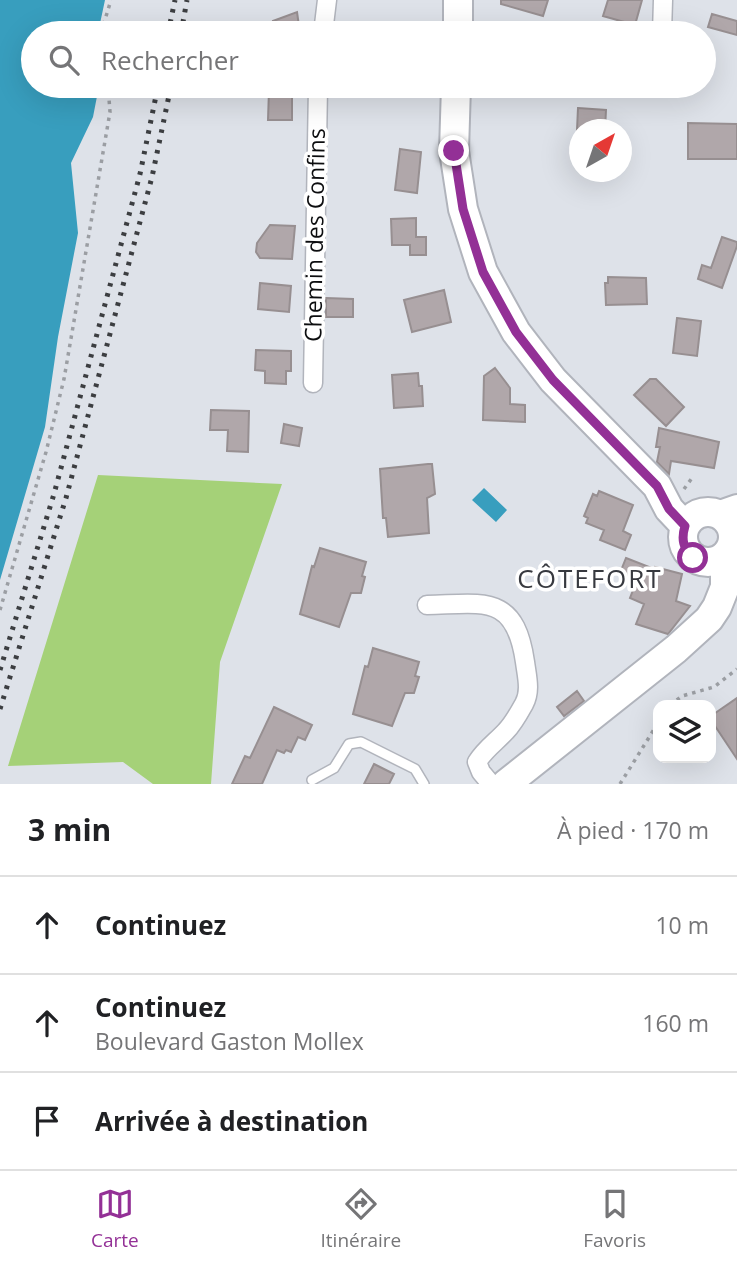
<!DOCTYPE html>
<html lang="fr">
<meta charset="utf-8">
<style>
body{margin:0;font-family:"Open Sans",sans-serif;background:#f2f2f2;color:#202124}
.controls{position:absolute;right:21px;bottom:21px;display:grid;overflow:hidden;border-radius:14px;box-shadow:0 7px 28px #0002}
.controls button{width:63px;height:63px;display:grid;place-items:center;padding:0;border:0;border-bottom:2px solid #e0e0e0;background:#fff;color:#202124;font:35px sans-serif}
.compass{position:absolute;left:569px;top:119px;width:63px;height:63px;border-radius:50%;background:#fff;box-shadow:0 7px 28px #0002;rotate:40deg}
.stop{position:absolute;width:21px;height:21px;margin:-16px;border:5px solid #933096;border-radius:50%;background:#fff}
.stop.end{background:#933096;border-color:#fff;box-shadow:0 2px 7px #0008}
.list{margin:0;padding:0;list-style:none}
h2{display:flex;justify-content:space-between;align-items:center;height:91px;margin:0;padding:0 28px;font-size:30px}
h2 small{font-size:23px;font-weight:400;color:#757577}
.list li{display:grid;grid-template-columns:46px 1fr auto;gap:21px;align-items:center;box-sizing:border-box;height:98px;padding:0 28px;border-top:2px solid #e0e0e0}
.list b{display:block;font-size:26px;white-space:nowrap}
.list p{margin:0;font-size:23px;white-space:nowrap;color:#757577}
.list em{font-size:23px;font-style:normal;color:#757577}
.icon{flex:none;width:38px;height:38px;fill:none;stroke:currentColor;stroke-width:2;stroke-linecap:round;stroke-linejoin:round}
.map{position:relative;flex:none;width:737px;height:784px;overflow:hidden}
.search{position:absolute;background:#fff;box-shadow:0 7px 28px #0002;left:21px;right:21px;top:21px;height:77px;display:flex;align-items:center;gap:18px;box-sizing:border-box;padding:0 24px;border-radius:38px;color:#757577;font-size:26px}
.sheet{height:385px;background:#fff}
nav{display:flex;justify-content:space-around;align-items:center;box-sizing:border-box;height:98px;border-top:2px solid #e0e0e0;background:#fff;font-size:19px;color:#757577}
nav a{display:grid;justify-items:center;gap:4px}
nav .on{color:#933096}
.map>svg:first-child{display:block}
</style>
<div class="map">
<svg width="737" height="784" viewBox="0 0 737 784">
<rect width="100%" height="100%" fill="#dee2e9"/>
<path fill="#a5d178" d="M98 475 282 484 220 662 211 784H153L123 762 8 766Z"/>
<path fill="#389ebe" d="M0 0H105L98 33H33V86H99L93 117 71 163 78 233 58 337 45 427 0 580Z
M484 488 507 510 496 522 472 500Z"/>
<path fill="#b0a7aa" stroke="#978f91" stroke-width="2" d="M501 0H548L543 16 501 4Z
M608 0H642L635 25 603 16Z
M297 12 300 33H275L273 21Z
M712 14 737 21V35L708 27Z
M269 90 292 91V120H268Z
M578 108 606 110 605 130H577Z
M688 123 737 124V159H688Z
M400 149 421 152 417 193 395 190Z
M416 218V237H426V255H410V245H392L391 219Z
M270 225 295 226 292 259 260 258 256 252 257 243Z
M722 237 737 242V246L722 288 698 279 702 265 711 268Z
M608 277 646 278 647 304 606 305 605 283H608Z
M260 283 291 286 289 312 258 309Z
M444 290 451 322 412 332 404 300Z
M326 298 353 299V317H326Z
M677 318 701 321 697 356 673 353Z
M256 350 291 351V371H286V384L265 383V371L255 370Z
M495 368 510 388V404L525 405V422L483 420 484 376Z
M418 373 419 386H422L423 406 394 408 392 375Z
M650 379H656L684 407 666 426 634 395Z
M211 410 249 411 248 452 227 451 228 430H210Z
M284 424 302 428 299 446 281 443Z
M659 428 719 442 714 468 671 461 669 474 657 462 660 447H656Z
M428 464H432L435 494 427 498 429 533 388 537 386 518H383L380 469Z
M599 491 633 505 623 531 631 535 625 550 600 540 604 530 586 523 588 518 584 516 593 494 597 496Z
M320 548 366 562 362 576 365 577 361 593H351L339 627 300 614 312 566 314 567Z
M626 558 654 569 655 567 682 574 676 601 690 606 668 634 636 624 644 604 630 598 637 580 620 573Z
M373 648 419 662 415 676 419 677 414 693H405L392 726 353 714 365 666 368 667Z
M577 691 584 701 564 716 557 707Z
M737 698V759L711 720V716Z
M274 707 312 725 305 740 298 737 291 752 286 750 284 753 277 750 262 784H232L245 756 250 758Z
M374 764 394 774 389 784H364Z"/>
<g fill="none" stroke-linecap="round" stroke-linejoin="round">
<g stroke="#b1b4bc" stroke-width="12">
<path id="lane" d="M312 780 334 768 349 744 361 742 415 769 424 784"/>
</g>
<g stroke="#b1b4bc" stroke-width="21">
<path id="street" d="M323 33 327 0
M662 33 663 0
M313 383 318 86
M427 605C484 604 515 593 525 662 527 677 531 691 524 704 519 713 513 724 506 731 496 742 485 749 477 762L481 772 491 784"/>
</g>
<g stroke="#b1b4bc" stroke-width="28">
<path id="secondary" d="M717 514 737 507
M732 530 737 526"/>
</g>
<g stroke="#b1b4bc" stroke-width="32">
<path id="primary" d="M458 33V0
M456 86 454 151 463 209 483 272 516 332 553 380 657 486 669 509 685 526
M683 537a25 25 0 1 1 50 0a25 25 0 1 1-50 0Z
M506 784 676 649 709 619 717 607 725 587V556"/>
</g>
<path stroke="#9b9ea3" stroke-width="3.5" stroke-dasharray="3.5 5" stroke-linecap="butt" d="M105 33 104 23 111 0
M684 489 692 478
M0 610 46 452 64 379 110 112 108 86
M670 705 682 696 714 687 737 669
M620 784 658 723"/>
<use href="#lane" stroke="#fff" stroke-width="9"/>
<use href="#street" stroke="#fff" stroke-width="18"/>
<use href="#secondary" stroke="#fff" stroke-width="24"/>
<use href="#primary" stroke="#fff" stroke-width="28"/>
<path stroke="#3c3e41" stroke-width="5" stroke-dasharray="3.5 7" stroke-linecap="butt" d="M168 33 175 0
M181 33 187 0
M0 670 54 494 140 174 158 86
M0 709 66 498 152 177 171 86"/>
</g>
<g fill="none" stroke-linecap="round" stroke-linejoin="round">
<path stroke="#933096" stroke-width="9" d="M454 151 463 209 483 272 516 332 553 380 657 486 669 509 685 526C681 539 683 548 693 558"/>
</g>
<g text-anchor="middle" stroke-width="7" stroke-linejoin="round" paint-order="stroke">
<g font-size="23" fill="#0c0d0f" stroke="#fff">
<text transform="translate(315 235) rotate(-89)" y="8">Chemin des Confins</text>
</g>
<g font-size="26" letter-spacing="2" fill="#37393f" stroke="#fff">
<text x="590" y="588">CÔTEFORT</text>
</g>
</g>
</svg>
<div class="controls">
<button><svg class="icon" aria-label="layers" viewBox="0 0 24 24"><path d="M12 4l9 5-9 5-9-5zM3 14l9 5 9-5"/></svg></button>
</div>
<svg class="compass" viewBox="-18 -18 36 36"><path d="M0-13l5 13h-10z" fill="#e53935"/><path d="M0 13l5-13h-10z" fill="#757577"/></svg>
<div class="stop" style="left:693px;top:558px"></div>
<div class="stop end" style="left:454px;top:151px"></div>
<div class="search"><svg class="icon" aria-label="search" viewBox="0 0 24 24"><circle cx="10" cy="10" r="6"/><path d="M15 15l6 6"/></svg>Rechercher</div>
</div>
<section class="sheet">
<h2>3 min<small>À pied · 170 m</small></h2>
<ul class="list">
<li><svg class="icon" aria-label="ahead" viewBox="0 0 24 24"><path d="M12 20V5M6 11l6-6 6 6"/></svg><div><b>Continuez</b></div><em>10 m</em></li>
<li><svg class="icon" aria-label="ahead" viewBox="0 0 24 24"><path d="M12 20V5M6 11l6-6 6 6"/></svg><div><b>Continuez</b><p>Boulevard Gaston Mollex</p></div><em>160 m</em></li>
<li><svg class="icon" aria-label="arrive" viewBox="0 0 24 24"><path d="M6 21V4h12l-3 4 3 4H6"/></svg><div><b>Arrivée à destination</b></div></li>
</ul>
</section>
<nav>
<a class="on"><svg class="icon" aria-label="map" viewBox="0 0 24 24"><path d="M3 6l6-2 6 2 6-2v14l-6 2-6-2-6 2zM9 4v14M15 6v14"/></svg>Carte</a>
<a><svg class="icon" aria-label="directions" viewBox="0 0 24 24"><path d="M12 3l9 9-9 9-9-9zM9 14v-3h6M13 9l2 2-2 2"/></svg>Itinéraire</a>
<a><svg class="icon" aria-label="saved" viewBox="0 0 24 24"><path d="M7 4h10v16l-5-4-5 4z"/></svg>Favoris</a>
</nav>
